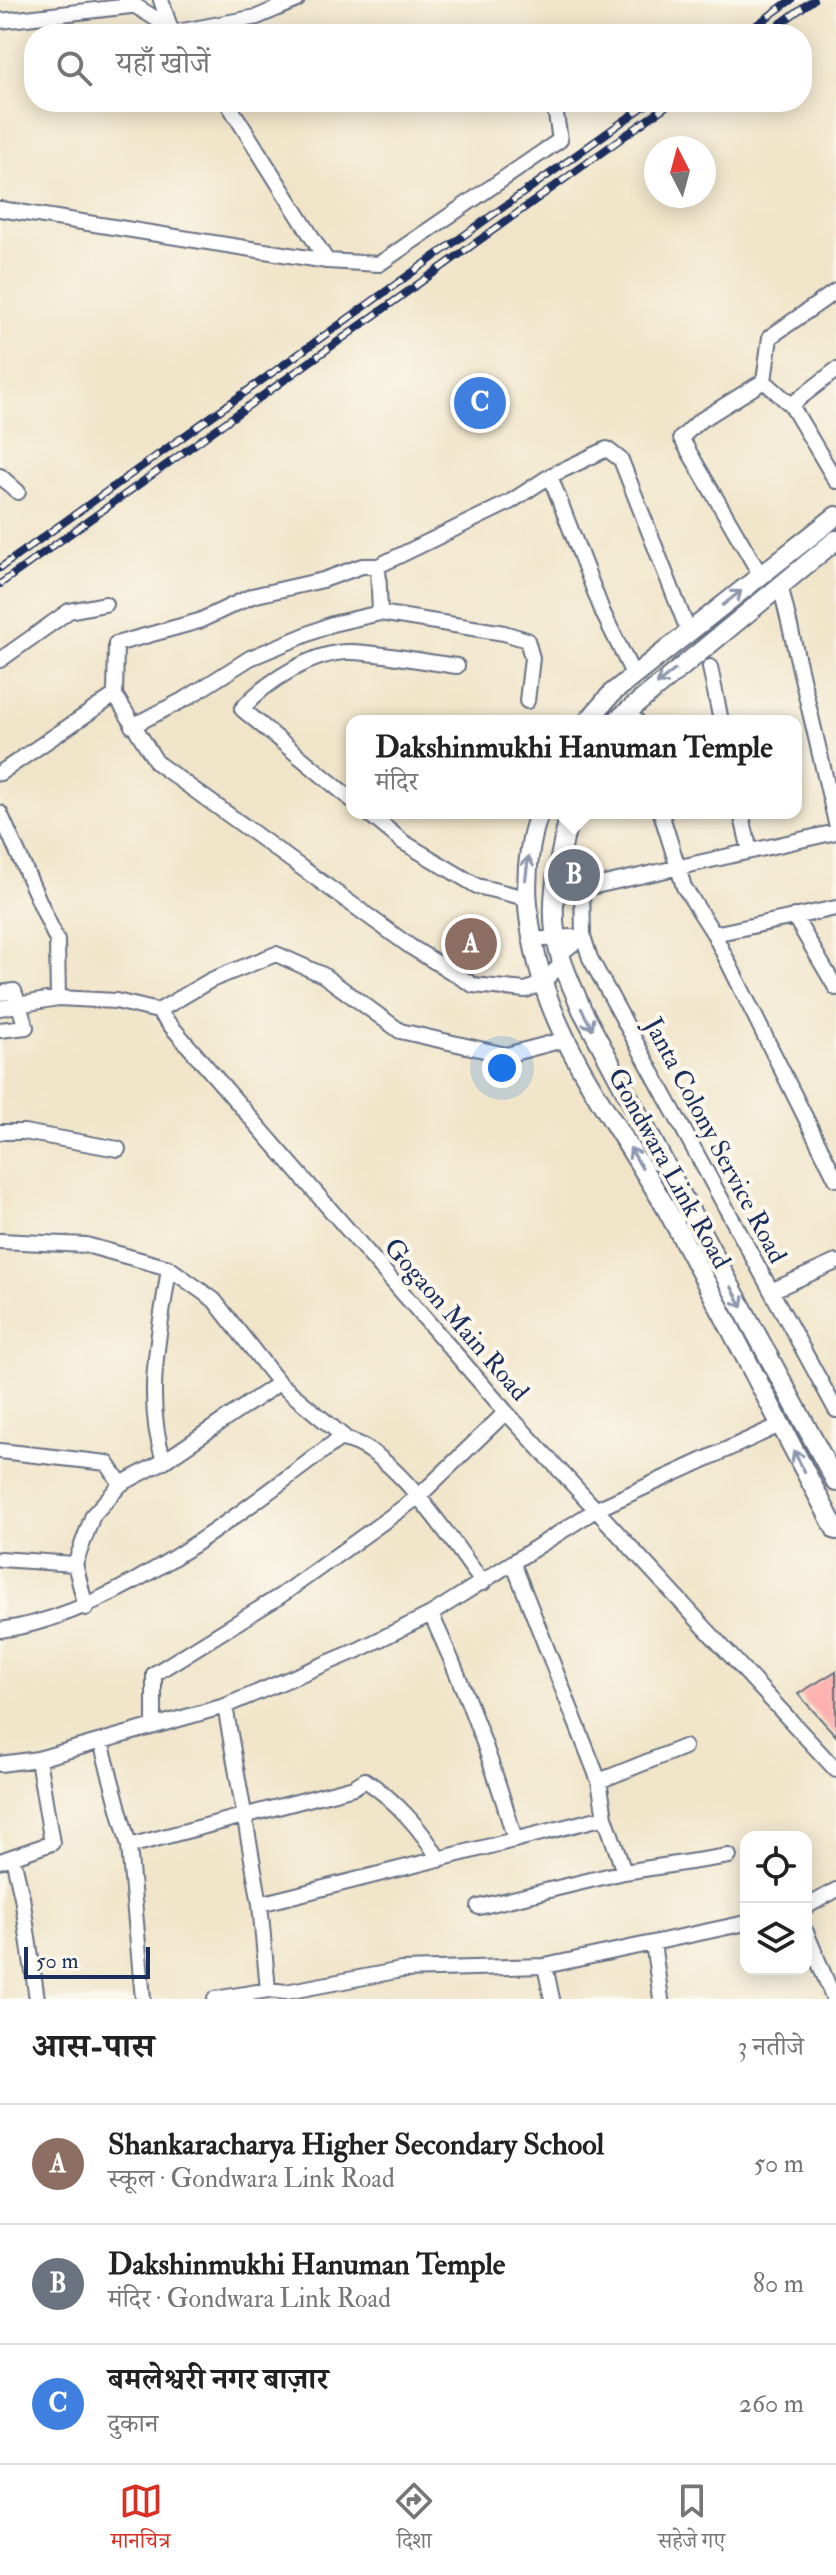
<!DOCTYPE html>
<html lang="hi">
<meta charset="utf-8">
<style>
body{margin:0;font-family:"IM FELL Double Pica","Noto Serif Devanagari",serif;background:#f2f2f2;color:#222}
.controls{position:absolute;right:24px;bottom:24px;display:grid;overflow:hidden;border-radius:16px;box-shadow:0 4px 20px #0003}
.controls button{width:72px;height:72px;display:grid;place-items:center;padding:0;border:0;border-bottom:2px solid #e0e0e0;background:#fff;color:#222;font:40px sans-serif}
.compass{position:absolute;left:644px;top:136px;width:72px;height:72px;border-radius:50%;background:#fff;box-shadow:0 4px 20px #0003;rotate:354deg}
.scale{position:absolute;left:24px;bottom:20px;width:126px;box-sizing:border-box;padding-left:8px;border:4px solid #1b2f5e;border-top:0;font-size:22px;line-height:28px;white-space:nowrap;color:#1b2f5e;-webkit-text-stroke:6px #fbf7ec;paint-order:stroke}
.you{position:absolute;left:502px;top:1068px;width:28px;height:28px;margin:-20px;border:6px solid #fff;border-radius:50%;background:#1a73e8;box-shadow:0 0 0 12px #1a73e833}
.badge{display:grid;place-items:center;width:52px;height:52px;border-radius:50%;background:#d93025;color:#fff;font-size:26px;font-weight:700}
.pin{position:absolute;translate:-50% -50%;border:4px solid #fff;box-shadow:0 2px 8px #0006}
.popup{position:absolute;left:346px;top:715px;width:456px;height:104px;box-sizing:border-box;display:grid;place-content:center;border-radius:16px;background:#fff;filter:drop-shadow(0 2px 6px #0005);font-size:26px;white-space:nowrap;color:#767676}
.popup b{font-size:30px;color:#222}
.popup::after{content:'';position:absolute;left:50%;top:100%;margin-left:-16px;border:16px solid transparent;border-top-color:#fff}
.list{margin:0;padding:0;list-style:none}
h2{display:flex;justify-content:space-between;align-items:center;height:104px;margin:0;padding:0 32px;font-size:34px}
h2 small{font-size:26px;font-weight:400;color:#767676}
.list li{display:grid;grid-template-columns:52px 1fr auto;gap:24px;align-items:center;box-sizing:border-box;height:120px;padding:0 32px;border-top:2px solid #e0e0e0}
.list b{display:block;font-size:30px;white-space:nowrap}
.list p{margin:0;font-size:26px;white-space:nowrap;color:#767676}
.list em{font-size:26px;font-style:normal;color:#767676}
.icon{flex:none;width:44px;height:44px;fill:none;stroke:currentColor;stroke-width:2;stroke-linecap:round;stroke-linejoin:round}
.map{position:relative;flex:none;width:836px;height:1999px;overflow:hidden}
.search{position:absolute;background:#fff;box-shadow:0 4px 20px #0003;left:24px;right:24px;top:24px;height:88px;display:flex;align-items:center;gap:20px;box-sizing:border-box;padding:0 28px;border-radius:32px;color:#767676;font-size:30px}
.sheet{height:464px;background:#fff}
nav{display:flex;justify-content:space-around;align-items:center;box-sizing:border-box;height:112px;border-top:2px solid #e0e0e0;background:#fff;font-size:22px;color:#767676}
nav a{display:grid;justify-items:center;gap:4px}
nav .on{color:#d93025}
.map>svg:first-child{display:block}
</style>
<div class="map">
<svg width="836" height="1999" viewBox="0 0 836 1999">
<rect width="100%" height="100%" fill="#fbf7ec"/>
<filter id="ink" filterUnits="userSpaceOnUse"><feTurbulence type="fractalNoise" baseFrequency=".0125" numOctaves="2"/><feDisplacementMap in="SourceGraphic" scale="16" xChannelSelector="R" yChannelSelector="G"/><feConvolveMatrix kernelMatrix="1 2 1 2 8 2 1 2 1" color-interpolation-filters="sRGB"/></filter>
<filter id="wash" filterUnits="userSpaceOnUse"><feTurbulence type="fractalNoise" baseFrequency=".006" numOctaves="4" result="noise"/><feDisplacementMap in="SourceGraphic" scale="32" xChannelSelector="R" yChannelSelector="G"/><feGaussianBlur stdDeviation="1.8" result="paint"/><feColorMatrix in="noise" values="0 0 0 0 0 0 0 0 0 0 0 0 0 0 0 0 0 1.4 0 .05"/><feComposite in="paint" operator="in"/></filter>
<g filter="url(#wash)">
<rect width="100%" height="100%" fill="#f1e5c9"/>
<g id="blocks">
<path fill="#fdaaa9" d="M592 862 594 876 579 879 569 887 571 865Z
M836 1671V1736L798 1694Z"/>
</g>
</g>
<g filter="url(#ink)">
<use href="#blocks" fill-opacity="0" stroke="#666f83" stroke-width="2"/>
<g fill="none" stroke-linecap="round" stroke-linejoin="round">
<g stroke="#666f83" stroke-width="18">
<path id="street" d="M126 0 169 27
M161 0 171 30
M0 21 131 6
M172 33 257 17 297 0
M227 102 327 261 379 264 560 140 554 102
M0 209 327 261
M764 381 770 337 836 291
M764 381 791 405 836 481
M791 405 836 370
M0 476 18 492
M550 476 510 502 378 566H362L323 580 252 596 199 621 116 644 115 695 157 763 411 947 473 985 526 990 543 983 559 966 560 954 583 936 582 889 836 832
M378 566 380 613 504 633 527 640 532 658 527 701
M761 576 681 438 698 422 764 381
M780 584 836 823
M0 660 69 611 105 604
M710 667 721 721
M634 676 603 613 550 476 607 449 621 460 689 633
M636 720 637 721
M132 726 187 698 250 658 332 624 380 613
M0 773 115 695
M352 800 242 709C265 682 314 651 351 652 386 653 422 662 457 666
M0 813 57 941 58 998
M368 813 403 842 477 886 526 898
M661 813 684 887 714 934 836 1179
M741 813 750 851
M794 916 836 988
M714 934 836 908
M532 940 583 936 590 958 836 1410
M0 993 14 991 26 1027 0 1030
M0 1008 58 998 116 1001 158 1011 506 1412 836 1770
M158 1011 211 980 276 954 323 975 400 1031 506 1055 567 1039
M0 1132H24L118 1149
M0 1241 86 1245 169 1268 214 1300 279 1383 343 1436 342 1439C393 1446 453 1544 483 1583
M771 1291 836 1262
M0 1451 107 1463 121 1484
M164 1461C143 1398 160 1332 169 1268
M0 1559 75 1564
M513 1563 599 1781 605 1817 624 1872
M86 1608 75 1564 93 1515 121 1484 164 1461 279 1383
M431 1614C465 1688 493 1761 515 1840
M0 1630C118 1615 248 1506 343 1436
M225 1706 260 1904 268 1990
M154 1724V1674L280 1596 418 1497 506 1412
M101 1742 129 1846 143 1999
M0 1764 38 1759 225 1706 358 1650 431 1614 597 1509 780 1425
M599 1781 684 1747
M129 1846 354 1787 365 1780C394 1799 423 1830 439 1860
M13 1858 22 1897 37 1999
M0 1861 52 1843 38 1759
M260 1904 605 1817
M479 1907 624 1872 729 1856
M806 1907 836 1890
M806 1932 834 1999
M653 1943 661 1999
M545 1966 552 1999
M215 1999 268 1990 286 1992 401 1970 545 1966 746 1923"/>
</g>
<g stroke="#666f83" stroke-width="22">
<path id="secondary" d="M588 721 612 693 836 516
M616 721 836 540
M539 813C520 869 526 923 542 979 565 1059 625 1136 666 1208 724 1314 779 1423 836 1530
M570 813C560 857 546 906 559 951 564 971 574 990 582 1010L836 1482"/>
</g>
<use href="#street" stroke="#fff" stroke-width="14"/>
<use href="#secondary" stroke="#fff" stroke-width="18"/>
<g stroke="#1b2f5e" stroke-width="8">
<path id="rail" d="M744 34 791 0
M766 34 813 0
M0 568 650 102
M0 584 672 102"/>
</g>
<use href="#rail" stroke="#fbf7ec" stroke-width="5" stroke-dasharray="15" stroke-linecap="butt"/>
</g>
<defs><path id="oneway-shaft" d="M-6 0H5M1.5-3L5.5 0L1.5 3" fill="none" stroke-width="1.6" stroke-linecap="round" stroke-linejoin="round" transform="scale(2)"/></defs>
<g stroke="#8d97ae">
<use href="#oneway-shaft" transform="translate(732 598) rotate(-38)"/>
<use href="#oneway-shaft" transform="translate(666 677) rotate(141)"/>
<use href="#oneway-shaft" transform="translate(527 868) rotate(-83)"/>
<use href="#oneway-shaft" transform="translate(587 1019) rotate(62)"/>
<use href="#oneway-shaft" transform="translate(636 1158) rotate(-120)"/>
<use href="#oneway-shaft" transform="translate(737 1297) rotate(62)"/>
<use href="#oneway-shaft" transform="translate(799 1461) rotate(-118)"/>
</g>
</g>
<g text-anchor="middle" stroke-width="8" stroke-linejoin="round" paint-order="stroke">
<g font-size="26" fill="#1b2f5e" stroke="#fbf7ec">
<text transform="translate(716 1140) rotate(62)" y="9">Janta Colony Service Road</text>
<text transform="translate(670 1168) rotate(61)" y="9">Gondwara Link Road</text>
<text transform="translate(457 1319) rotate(49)" y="9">Gogaon Main Road</text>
</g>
</g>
</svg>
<div class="controls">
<button><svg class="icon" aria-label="locate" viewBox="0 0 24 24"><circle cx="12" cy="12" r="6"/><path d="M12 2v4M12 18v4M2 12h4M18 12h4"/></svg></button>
<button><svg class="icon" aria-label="layers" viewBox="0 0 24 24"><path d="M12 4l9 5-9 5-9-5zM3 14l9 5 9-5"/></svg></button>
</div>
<svg class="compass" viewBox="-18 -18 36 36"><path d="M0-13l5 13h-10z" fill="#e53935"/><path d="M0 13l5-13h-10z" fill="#767676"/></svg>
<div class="scale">50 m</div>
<div class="you"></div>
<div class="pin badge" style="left:471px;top:944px;background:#8d6e63">A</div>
<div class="pin badge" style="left:574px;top:875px;background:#6b7280">B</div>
<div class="popup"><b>Dakshinmukhi Hanuman Temple</b>मंदिर</div>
<div class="pin badge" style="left:480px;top:403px;background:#3f7fe0">C</div>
<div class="search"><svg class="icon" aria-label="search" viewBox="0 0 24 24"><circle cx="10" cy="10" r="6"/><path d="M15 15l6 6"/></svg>यहाँ खोजें</div>
</div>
<section class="sheet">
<h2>आस-पास<small>3 नतीजे</small></h2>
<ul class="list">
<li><span class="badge" style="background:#8d6e63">A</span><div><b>Shankaracharya Higher Secondary School</b><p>स्कूल · Gondwara Link Road</p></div><em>50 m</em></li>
<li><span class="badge" style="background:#6b7280">B</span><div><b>Dakshinmukhi Hanuman Temple</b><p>मंदिर · Gondwara Link Road</p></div><em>80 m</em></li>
<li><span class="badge" style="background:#3f7fe0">C</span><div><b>बमलेश्वरी नगर बाज़ार</b><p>दुकान</p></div><em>260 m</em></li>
</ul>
</section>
<nav>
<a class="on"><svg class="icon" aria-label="map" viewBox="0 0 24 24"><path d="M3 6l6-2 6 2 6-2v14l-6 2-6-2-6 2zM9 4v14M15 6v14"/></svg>मानचित्र</a>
<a><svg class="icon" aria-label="directions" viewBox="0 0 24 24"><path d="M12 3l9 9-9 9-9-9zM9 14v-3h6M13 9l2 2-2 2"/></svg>दिशा</a>
<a><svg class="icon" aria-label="saved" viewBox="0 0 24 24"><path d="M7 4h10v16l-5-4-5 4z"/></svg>सहेजे गए</a>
</nav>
